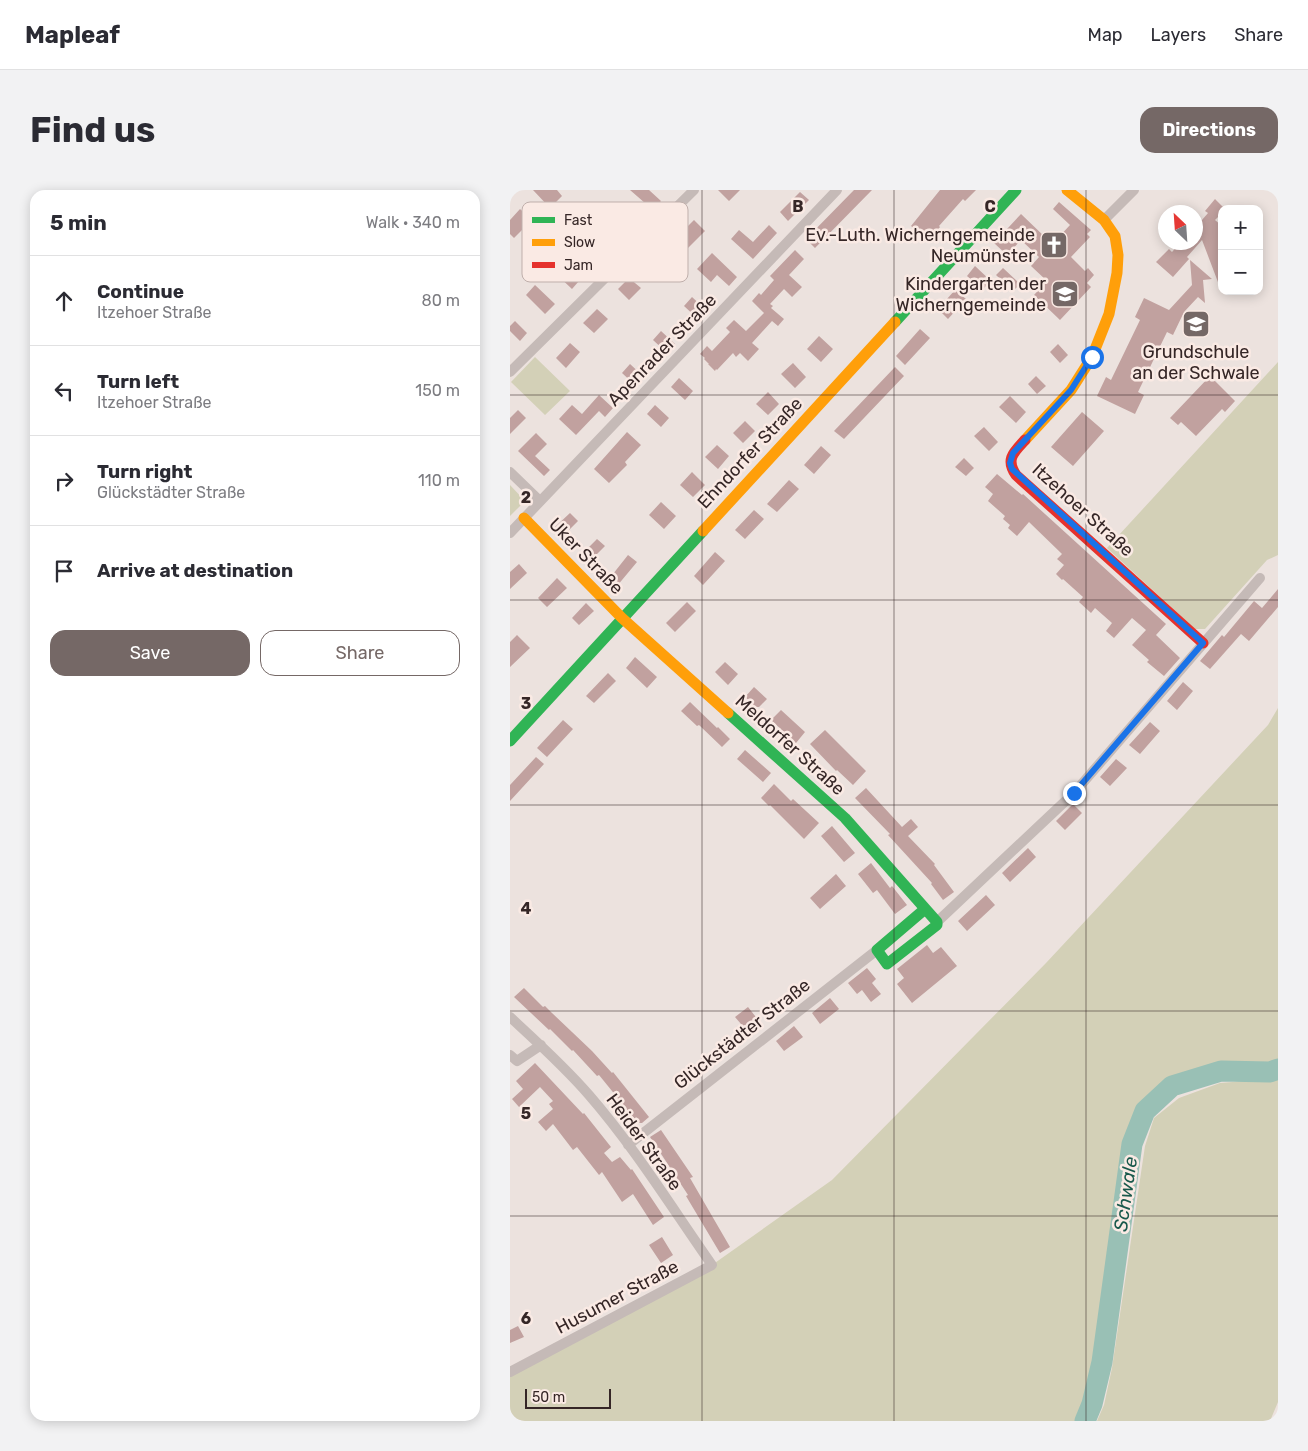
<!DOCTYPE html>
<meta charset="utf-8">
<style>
body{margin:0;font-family:Rubik,sans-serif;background:#f2f2f3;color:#2b2b33}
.controls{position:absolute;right:15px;top:15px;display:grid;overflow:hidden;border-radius:10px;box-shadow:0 2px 12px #0003}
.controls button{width:45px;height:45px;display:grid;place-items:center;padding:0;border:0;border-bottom:1px solid #e1e1e2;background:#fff;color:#2b2b33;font:25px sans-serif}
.compass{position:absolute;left:648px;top:15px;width:45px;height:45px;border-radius:50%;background:#fff;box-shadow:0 2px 12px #0003;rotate:335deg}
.scale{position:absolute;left:15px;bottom:12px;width:86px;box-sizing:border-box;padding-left:5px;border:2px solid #352626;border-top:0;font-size:14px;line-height:18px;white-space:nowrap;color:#352626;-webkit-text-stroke:4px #faeae4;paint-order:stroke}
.stop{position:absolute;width:15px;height:15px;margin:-11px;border:4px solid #1a73e8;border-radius:50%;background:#fff}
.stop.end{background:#1a73e8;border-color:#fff;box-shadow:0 1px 5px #0008}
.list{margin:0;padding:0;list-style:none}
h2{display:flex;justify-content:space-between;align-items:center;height:65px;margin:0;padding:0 20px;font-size:21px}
h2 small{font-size:16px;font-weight:400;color:#7c7c81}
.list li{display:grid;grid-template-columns:32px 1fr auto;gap:15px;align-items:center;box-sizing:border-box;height:90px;padding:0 20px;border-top:1px solid #e1e1e2}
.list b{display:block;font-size:19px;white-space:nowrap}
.list p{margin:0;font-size:16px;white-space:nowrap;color:#7c7c81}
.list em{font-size:16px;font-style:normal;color:#7c7c81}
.actions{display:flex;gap:10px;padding:15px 20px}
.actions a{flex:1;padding:11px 0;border:1px solid #756866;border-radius:15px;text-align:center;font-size:18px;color:#756866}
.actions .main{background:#756866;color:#fff}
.icon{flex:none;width:28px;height:28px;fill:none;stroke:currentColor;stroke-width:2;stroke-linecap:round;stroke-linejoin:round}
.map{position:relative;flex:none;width:768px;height:1231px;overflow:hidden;border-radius:15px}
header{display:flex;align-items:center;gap:30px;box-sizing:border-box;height:70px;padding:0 25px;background:#fff;border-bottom:1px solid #e1e1e2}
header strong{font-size:24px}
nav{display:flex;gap:28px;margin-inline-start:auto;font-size:18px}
.intro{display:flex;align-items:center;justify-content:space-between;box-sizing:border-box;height:120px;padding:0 30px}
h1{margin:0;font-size:35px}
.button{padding:12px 22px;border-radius:15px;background:#756866;color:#fff;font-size:18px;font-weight:700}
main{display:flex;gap:30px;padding:0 30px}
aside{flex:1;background:#fff;border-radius:15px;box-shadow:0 2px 12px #0003}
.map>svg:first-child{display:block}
</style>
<header>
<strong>Mapleaf</strong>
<nav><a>Map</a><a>Layers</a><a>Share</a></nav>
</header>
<div class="intro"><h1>Find us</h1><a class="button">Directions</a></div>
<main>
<aside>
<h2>5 min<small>Walk · 340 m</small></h2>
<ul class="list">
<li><svg class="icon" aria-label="ahead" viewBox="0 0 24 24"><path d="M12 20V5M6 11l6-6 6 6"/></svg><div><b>Continue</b><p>Itzehoer Straße</p></div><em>80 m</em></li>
<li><svg class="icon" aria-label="left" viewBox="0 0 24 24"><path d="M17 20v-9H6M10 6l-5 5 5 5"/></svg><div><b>Turn left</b><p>Itzehoer Straße</p></div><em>150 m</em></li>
<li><svg class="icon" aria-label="right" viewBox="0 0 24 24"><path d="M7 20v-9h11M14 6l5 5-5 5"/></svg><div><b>Turn right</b><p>Glückstädter Straße</p></div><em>110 m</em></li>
<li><svg class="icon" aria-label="arrive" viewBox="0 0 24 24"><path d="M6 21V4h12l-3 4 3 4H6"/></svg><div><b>Arrive at destination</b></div></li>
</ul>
<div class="actions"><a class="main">Save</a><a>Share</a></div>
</aside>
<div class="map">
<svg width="768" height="1231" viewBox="0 0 768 1231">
<rect width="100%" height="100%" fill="#ece2de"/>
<path fill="#d3d0b7" d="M25 167 60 201 35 225 1 192Z
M768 172V365L757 370 695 439H685L597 358Z
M0 295 15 311 0 326Z
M768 518V879L760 882 711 881 662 896 635 921 622 954 592 1172 582 1214 573 1217 568 1231H0V1182L202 1075 322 990 536 773 758 535Z
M768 887V1212L760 1231H587L594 1215 602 1178 635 956 644 928 669 908 710 893 761 889Z"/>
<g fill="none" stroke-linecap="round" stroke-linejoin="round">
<path stroke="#99c0b5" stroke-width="21" d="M575 1231 582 1214 592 1172 622 954 635 921 662 896 711 881 760 882 768 879"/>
</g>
<path fill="#c1a19f" d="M23 0H47L52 6 40 18Z
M120 0H139L151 11 143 20Z
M208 0H230L219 11Z
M344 0H362L305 58 296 49Z
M430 0H466L455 11 453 9 429 36 430 37 419 51 401 36Z
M290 2 299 10 278 31 270 22Z
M705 9 715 19H712V23L705 30 712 36V100H711L692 50 677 67 679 69 663 87 646 72 659 59 662 62 671 52H686V37L698 23 695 21Z
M549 12 581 40 577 44 580 47 561 67 575 81 578 78 584 85 577 93 581 97 550 130 524 105 537 91 521 76 529 67 511 50 497 65 484 53 511 24 536 48 541 43 547 49 560 35 543 19Z
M10 19 22 30 4 48 0 44V30Z
M184 30 195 41 176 60 173 57 147 84 137 73 151 58 154 60Z
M259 35 267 43 243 69 221 49 229 40 243 52Z
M285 60 294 69 279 85 292 97 282 107 274 99 260 114 263 116 261 118 274 129 268 136 262 131 242 153 249 159 238 171 230 163 226 167 223 163 207 180 206 179 205 181 198 174H199L194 169 195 168 190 164 197 156 202 161 220 142 216 138 224 130 236 141 254 123 242 111 249 103 251 105 264 90 260 86Z
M202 63 227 87 219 96 207 85 201 92 187 79Z
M680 70 702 89 693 90 695 113 688 107 674 122 663 145 657 142 628 202 634 205 625 224 587 206 596 187 601 190 630 130 625 127 634 108 659 120 682 95Z
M51 74 69 91 62 99 44 82Z
M465 76 481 91 472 100 457 86Z
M493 78 510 94 503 101 486 85Z
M119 88 131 98 119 110 108 99Z
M25 95 45 114 35 124 16 105Z
M445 100 456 109 438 129 428 119Z
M182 107 196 120 188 129 174 116Z
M87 119 98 129 84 143 73 133Z
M5 131 17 143 10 151 0 141V136Z
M410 139 420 148 395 175 386 166Z
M151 141 165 154 157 163 143 150Z
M309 146 323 159 311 172 297 159Z
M60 153 70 162 56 178 46 168Z
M548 154 558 165 550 173 540 162Z
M283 173 296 187 285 198 271 184Z
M120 174 134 187 126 196 112 183Z
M385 177 394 186 334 249 324 241Z
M526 186 536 196 527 204 518 194Z
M700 186 725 211 715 222 712 219 686 246 671 232 668 235 660 228Z
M169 188 183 201 175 210 161 197Z
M258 202 269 214 258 225 246 214Z
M89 205 103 218 95 227 89 221 66 245 49 229 62 215 72 224Z
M500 206 516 222 506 233 489 217Z
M145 215 159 228 151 237 137 224Z
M8 220 16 228 0 244V228Z
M572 222 594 241 563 276 541 257Z
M235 231 245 241 233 253 223 243Z
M474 237 488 252 479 261 464 246Z
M117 242 131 255 115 272 117 275 99 293 84 279Z
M26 243 37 254 25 266 40 280 34 286 8 261Z
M207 255 219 266 208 279 195 267Z
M311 256 321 265 304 284 294 275Z
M454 268 464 278 456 286 445 277Z
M182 282 195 295 183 307 170 295Z
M487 284 512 305 513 304 656 434 646 445 670 468 654 486 637 472 639 470 622 455 636 440 622 428 604 448 596 441 602 433 585 418 581 423 569 412 573 407 553 389 552 390 546 384 554 375 547 369 552 364 519 332 507 346 498 338 500 335 493 329 495 326 478 311 483 304 475 297Z
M279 290 289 299 267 322 257 314Z
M151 312 166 326 154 339 139 325Z
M244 320 254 329 235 349 225 340Z
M60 323 68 331 54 345 45 337Z
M87 349 95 356 80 371 72 364Z
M205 362 215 371 193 395 184 386Z
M118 365 127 372 107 396 99 389Z
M9 374 17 383 0 399V382Z
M47 388 57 398 37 417 28 408Z
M768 399V417L739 451 731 444 700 479 690 471 712 445 714 447 744 411 752 418Z
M177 412 186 421 165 442 156 433Z
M76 413 84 421 69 435 62 428Z
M7 445 20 458 0 477V452Z
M125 467 147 487 137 498 116 478Z
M215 472 228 484 218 495 205 482Z
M98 483 106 491 84 513 76 506Z
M673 492 683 501 667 520 657 511Z
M244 497 257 509 249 517H246L235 507Z
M180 512 207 538 208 537 220 549 212 557 189 535 187 536 171 521Z
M271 520 295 542 286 553 261 530Z
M53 530 63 539 37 567 27 558Z
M640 532 650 541 630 564 619 555Z
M315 540 356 581 343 595 327 580 326 581 300 554Z
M235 560 261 583 253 592 227 569Z
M26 567 34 574 0 611V595Z
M606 569 617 578 600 596 590 587Z
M264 594 281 611 283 609 309 633 294 649 260 615 259 616 251 608Z
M356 598 392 637 401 629 408 637 398 646 425 674 424 675 444 702 433 710 421 694 422 693 378 645 380 644 345 608Z
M563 614 572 623 555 640 546 631Z
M322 636 345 663 334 672 311 646Z
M518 658 526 667 500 692 492 683Z
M361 673 380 698 382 696 397 715 385 724 367 700 363 703 348 684Z
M326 684 336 696 310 719 300 708Z
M476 705 485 715 457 741 448 731Z
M417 755 423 763 431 757 447 776 402 813 387 794 394 788 387 779Z
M357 778 366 789 362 793 371 804 361 812 352 800 347 804 338 793Z
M14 798 33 817 35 816 42 823 82 861 102 883 103 882 139 927 132 933H128L89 885 87 886 63 860 62 861 40 839 39 840 4 807Z
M320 808 329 819 310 834 302 823Z
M238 817 249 831 237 841 225 827Z
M284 836 293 847 274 861 266 851Z
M25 873 73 924 74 923 101 957 94 963 102 972 110 967 121 980 122 979 154 1027 143 1035 123 1004 112 1012 92 982 89 985 67 957 63 960 43 934 36 941 28 932 43 919 39 914 43 911 30 897 9 917 2 909 13 899 6 891Z
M151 940 183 987 180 988 220 1057 210 1063 176 1006 178 1005 140 947Z
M152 1047 163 1065 151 1073 139 1055Z
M8 1136 14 1147 0 1153V1140Z"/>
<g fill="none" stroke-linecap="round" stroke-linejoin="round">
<path stroke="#c5bab7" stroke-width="10" d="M0 1 1 0
M594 30 624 0
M0 182 184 0
M0 282 30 311
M0 343 327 0
M427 732 564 603 750 388
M0 827C27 852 55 877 79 905 125 958 162 1018 202 1075L0 1182
M0 865 7 871 31 855
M118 955 367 760"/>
<path stroke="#30b455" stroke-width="11" d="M385 132 506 0
M218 523 335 628 427 732V735L377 774 367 760 415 719
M0 551 193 341"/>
<path stroke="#ff9f0a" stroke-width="11" d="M515 250 561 200 582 167 599 124 607 83 608 65 605 46 594 30 557 0
M14 328 112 428 218 523
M193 341 385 132"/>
<path stroke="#e5322d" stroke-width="11" d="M515 250C504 262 495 269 506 285L693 453"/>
</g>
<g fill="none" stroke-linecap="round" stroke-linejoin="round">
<path stroke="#1a73e8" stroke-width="6" d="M564 603 693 453 502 279 500 273 503 263 561 200 582 167"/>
</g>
<path fill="none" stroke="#352626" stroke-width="1" stroke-opacity="0.55" d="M192 0V1231M384 0V1231M576 0V1231M0 205H768M0 410H768M0 615H768M0 821H768M0 1026H768"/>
<defs>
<g id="church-square" transform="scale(1.4375)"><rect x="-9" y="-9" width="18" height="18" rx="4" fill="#756866" stroke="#faeae4"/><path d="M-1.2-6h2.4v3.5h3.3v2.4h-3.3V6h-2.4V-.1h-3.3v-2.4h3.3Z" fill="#fff"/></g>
<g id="school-square" transform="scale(1.4375)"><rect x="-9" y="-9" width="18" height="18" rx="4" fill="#756866" stroke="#faeae4"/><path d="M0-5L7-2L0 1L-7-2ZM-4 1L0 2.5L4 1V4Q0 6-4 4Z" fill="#fff"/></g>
</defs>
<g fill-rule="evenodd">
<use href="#church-square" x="544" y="55"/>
<use href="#school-square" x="555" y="104"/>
<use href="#school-square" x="686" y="134"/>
</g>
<g text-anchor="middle" stroke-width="5" stroke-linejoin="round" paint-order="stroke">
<g font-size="18" fill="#352626" stroke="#faeae4" text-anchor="end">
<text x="525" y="51">Ev.-Luth. Wicherngemeinde<tspan x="525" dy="21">Neumünster</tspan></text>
<text x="536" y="100">Kindergarten der<tspan x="536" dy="21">Wicherngemeinde</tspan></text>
<text x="686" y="168" text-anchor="middle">Grundschule<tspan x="686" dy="21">an der Schwale</tspan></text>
</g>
<g font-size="18" fill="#352626" stroke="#faeae4">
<text transform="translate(152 160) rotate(-46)" y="6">Apenrader Straße</text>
<text transform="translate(240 263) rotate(-47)" y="6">Ehndorfer Straße</text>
<text transform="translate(573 320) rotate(42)" y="6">Itzehoer Straße</text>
<text transform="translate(76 366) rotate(46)" y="6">Uker Straße</text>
<text transform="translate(280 555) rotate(42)" y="6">Meldorfer Straße</text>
<text transform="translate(232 844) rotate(-38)" y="6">Glückstädter Straße</text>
<text transform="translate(134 952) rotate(54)" y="6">Heider Straße</text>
<text transform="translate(107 1107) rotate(-28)" y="6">Husumer Straße</text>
</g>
<g font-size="19" font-style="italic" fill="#19594c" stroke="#faeae4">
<text transform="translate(615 1004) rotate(-82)" y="7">Schwale</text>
</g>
</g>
<rect x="12" y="12" width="166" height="80" rx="8" fill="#faeae4" stroke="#bfafab" stroke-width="1"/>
<rect x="22" y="27" width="23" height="6" fill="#30b455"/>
<rect x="22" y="49" width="23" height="7" fill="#ff9f0a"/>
<rect x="22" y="72" width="23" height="6" fill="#e5322d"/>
<g font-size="14" fill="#352626">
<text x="54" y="35">Fast</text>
<text x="54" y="57">Slow</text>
<text x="54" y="80">Jam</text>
</g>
<g font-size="16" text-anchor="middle" font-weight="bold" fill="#352626" stroke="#faeae4" stroke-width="5" stroke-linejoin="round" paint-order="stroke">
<text x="288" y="22">B</text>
<text x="480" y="22">C</text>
<text x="16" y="313">2</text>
<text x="16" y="519">3</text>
<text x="16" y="724">4</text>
<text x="16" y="929">5</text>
<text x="16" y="1134">6</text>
</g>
</svg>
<div class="controls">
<button>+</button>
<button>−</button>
</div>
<svg class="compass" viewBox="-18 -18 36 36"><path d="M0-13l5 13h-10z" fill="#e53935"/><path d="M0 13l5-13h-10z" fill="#7c7c81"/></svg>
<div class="scale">50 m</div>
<div class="stop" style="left:582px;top:167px"></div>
<div class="stop end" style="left:564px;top:603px"></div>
</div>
</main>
